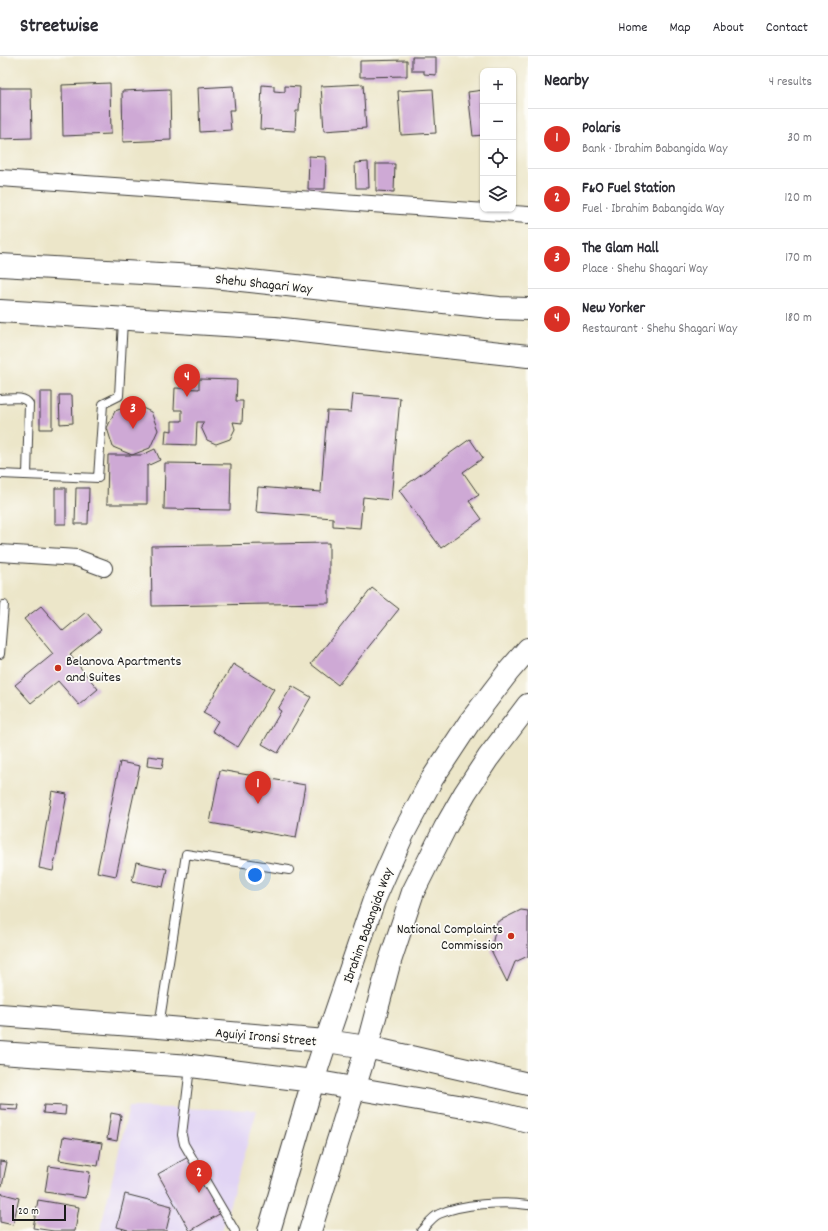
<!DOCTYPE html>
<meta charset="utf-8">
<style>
body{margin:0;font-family:Dekko,sans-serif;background:#f2f2f3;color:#2b2b33}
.controls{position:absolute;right:12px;top:12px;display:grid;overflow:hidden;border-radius:8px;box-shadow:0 1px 3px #0004}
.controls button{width:36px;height:36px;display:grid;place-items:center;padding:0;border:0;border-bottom:1px solid #e1e1e2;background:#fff;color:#2b2b33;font:20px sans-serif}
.scale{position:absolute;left:12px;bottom:10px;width:54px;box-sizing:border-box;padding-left:4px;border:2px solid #1c1c1c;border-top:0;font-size:11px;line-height:14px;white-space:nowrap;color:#1c1c1c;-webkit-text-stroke:3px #fdfcf7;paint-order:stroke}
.you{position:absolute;left:255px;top:819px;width:14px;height:14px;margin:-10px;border:3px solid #fff;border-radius:50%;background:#1a73e8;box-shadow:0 0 0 6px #1a73e833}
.badge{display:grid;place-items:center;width:26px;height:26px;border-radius:50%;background:#d93025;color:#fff;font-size:13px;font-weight:700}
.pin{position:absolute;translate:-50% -33px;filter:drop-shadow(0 1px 2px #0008)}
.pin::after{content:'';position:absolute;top:21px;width:14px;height:12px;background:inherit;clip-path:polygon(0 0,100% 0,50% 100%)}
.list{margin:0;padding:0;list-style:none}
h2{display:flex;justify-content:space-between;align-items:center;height:52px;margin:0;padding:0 16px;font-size:17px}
h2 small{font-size:13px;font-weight:400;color:#7c7c81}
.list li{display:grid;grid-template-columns:26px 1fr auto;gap:12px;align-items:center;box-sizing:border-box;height:60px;padding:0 16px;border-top:1px solid #e1e1e2}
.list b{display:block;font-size:15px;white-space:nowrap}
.list p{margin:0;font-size:13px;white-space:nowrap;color:#7c7c81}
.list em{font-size:13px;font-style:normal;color:#7c7c81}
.icon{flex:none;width:22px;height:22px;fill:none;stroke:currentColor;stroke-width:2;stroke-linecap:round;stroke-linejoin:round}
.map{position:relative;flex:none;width:528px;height:1175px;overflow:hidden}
header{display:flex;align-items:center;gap:24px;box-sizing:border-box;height:56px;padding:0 20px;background:#fff;border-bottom:1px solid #e1e1e2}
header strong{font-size:19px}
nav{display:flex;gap:22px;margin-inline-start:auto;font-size:14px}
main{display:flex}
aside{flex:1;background:#fff}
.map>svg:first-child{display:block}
</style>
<header>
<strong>Streetwise</strong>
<nav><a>Home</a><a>Map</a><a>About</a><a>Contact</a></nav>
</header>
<main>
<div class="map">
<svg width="528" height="1175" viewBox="0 0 528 1175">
<rect width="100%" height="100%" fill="#fdfcf7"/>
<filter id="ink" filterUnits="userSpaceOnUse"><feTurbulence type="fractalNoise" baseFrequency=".025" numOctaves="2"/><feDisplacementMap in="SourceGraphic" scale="8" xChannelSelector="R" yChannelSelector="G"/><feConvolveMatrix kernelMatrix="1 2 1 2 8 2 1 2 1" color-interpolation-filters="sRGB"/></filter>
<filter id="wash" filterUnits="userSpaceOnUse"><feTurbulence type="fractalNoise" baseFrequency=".012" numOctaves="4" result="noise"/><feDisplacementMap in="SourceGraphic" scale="16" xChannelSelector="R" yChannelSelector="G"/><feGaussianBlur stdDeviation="0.9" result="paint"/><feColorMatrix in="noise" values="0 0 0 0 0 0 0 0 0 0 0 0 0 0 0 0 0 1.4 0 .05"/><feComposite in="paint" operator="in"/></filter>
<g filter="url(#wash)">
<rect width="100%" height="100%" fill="#ece6c9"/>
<path fill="#e1d4f4" d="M129 1051 257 1054 222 1175H100Z"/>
<g id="blocks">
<path fill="#cea9d5" d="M412 1H436V19L424 18V15H412Z
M407 4V20L360 21V5Z
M110 27 111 78 63 80 62 29Z
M363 28 366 72 324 75 321 30Z
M262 29 274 30V35L285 36V30L300 31 299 55H296L295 75 260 73Z
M233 30 235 54H229L231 74 200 76 198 32Z
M0 32H31L32 82 0 83Z
M170 33 171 84 123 86 122 35Z
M433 33 436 77 401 79 398 35Z
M483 34V79L473 80 468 36Z
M309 100 326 101 325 133H308Z
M368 106 369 132H356L355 107Z
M376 108H395L394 136 376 135Z
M199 323 237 324 236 345H243L242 367 233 366 235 373 230 383 216 388 207 384 201 371 204 366H197L196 389 165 388 166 374 172 375V365H182V354H174L175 332 199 333Z
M40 336H52V373H40Z
M353 338 400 342 391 444 363 441 360 472 333 470V462L256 456 258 431 321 436 327 355 351 356Z
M59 339H72L73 367 60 368Z
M134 348 151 356 158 374 150 392 132 399 113 391 107 372 115 355Z
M470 383 483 402 463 416 479 439 469 445 482 463 441 492 399 434Z
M155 393 160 404 147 410V448H107L108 399H142Z
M165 407 231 408 230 454 164 453Z
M55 432H66V468H55Z
M76 432H89L88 468H75Z
M329 487V547L152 550 151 490Z
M372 532 399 553 338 629 311 608Z
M41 550 63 575 86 556 101 574 70 599 98 633 79 649 58 625 31 647 15 629 53 598 24 563Z
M233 608 274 633 238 691 212 675 218 665 203 657Z
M292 630 311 641 278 697 262 688 281 655 278 653Z
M148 700 164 702 162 712 147 710Z
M120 706 140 710 116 820 97 816Z
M220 714 305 729 296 782 210 767Z
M52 735 67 738 53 815 39 812Z
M136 806 167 813 163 831 132 825Z
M521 854 528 855V900L515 906 507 926 491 894 497 866Z
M0 1048 19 1049 18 1054 0 1053Z
M44 1049 66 1050 65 1059 43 1057Z
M111 1057 121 1059 117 1085 107 1083Z
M63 1081 102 1087 98 1110 59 1104Z
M190 1100 221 1157 190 1175 158 1118Z
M0 1105 7 1106 2 1130H0Z
M49 1110 90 1116 86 1142 45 1136Z
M0 1137 19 1142 13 1169 0 1166Z
M125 1138 172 1150 166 1175H128V1174L117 1171Z
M38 1144 79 1151 75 1175H54L33 1172Z"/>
</g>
</g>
<g filter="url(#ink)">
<use href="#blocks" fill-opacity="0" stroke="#3b3a36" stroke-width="1"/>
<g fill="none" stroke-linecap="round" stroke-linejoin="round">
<g stroke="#3b3a36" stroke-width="10">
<path id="service" d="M0 343C9 343 24 339 29 348L27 419
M0 418 98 422 103 348 119 340 123 264
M0 598 4 549
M159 970 186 798 289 814
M190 1011 182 1079 184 1088 235 1175
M421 1175C426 1170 432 1161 439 1158 461 1148 504 1145 528 1149"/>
</g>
<g stroke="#3b3a36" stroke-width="18">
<path id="minor" d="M0 122 528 159
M0 497 77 502 104 512"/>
</g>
<g stroke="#3b3a36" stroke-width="24">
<path id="secondary" d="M0 209 213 221 499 252 528 253
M0 255 274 272 528 300
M0 959 159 971 326 985 367 991 528 1028
M0 997 191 1010 313 1025 493 1056 528 1065
M269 1175 313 1025 326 985 374 844 403 778 432 723 469 667 508 616 528 593
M310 1175 367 991 389 908 413 836 445 772 465 737 488 702 528 649"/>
</g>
<use href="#service" stroke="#fff" stroke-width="8"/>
<use href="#minor" stroke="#fff" stroke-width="16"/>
<use href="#secondary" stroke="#fff" stroke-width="22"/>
</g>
</g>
<g fill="#c8321e" stroke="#fdfcf7" stroke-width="1.5">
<circle cx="58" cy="612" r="4"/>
<circle cx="511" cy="880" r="4"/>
</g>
<g text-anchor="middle" stroke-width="3.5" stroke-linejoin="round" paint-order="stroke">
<g font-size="14" fill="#1c1c1c" stroke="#fdfcf7">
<text transform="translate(264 227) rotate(6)" y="5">Shehu Shagari Way</text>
<text transform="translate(367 869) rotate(-70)" y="5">Ibrahim Babangida Way</text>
<text transform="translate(266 980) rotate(5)" y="5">Aguiyi Ironsi Street</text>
</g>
<g font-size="14" fill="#1c1c1c" stroke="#fdfcf7" text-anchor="start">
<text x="66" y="609">Belanova Apartments<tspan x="66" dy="16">and Suites</tspan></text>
<text x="503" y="877" text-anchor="end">National Complaints<tspan x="503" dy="16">Commission</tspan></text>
</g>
</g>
</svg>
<div class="controls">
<button>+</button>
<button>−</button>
<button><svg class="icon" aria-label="locate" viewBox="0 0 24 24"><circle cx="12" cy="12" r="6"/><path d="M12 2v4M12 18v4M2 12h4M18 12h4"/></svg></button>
<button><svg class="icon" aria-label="layers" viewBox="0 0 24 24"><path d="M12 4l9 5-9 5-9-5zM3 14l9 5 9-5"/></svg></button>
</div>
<div class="scale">20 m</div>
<div class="you"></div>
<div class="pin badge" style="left:258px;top:748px">1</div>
<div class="pin badge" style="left:199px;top:1137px">2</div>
<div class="pin badge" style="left:133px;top:373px">3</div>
<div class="pin badge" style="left:187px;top:341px">4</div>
</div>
<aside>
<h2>Nearby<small>4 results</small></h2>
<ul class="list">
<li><span class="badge">1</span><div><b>Polaris</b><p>Bank · Ibrahim Babangida Way</p></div><em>30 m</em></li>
<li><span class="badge">2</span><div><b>F&amp;O Fuel Station</b><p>Fuel · Ibrahim Babangida Way</p></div><em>120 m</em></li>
<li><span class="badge">3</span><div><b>The Glam Hall</b><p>Place · Shehu Shagari Way</p></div><em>170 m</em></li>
<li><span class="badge">4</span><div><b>New Yorker</b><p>Restaurant · Shehu Shagari Way</p></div><em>180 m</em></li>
</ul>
</aside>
</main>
